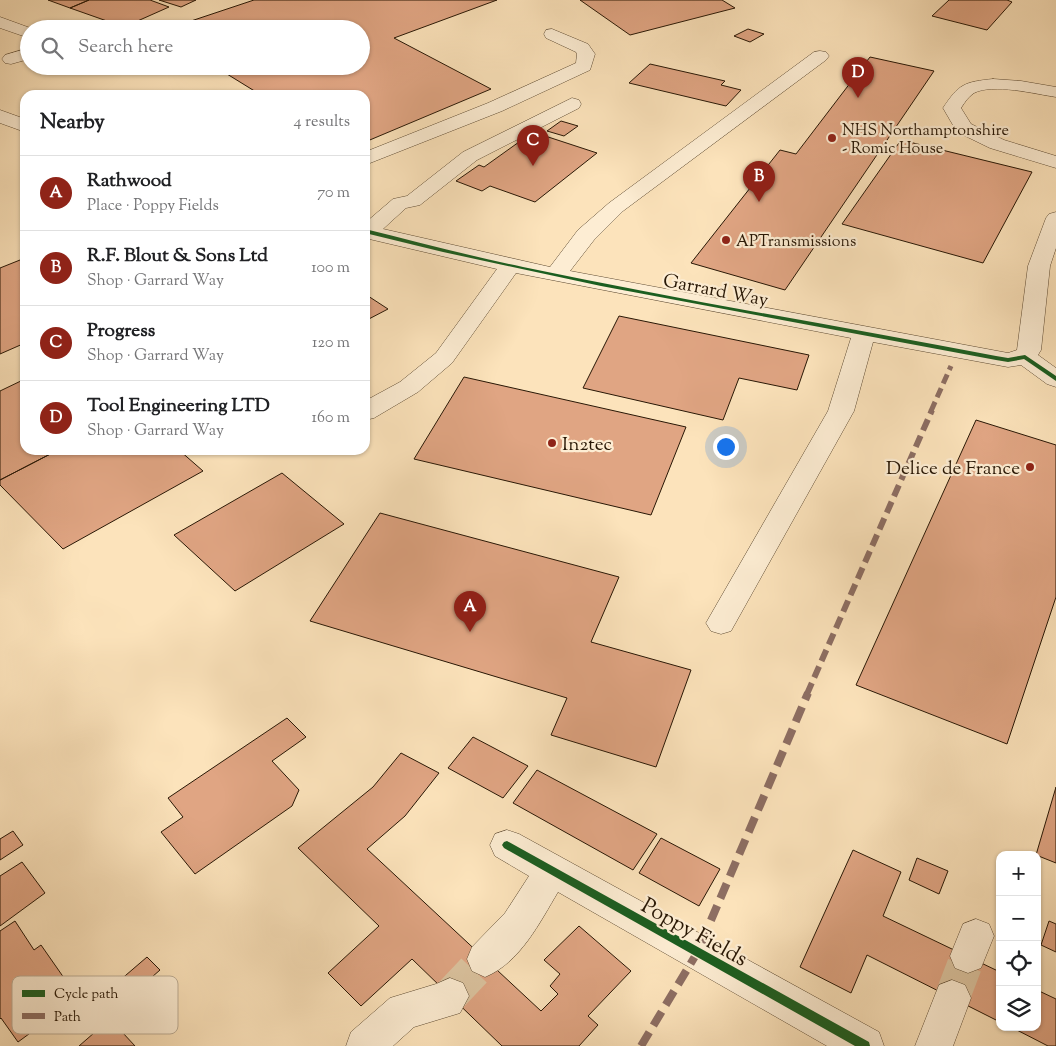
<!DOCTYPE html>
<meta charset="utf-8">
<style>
body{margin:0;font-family:"Sorts Mill Goudy",serif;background:#f2f2f2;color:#202124}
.controls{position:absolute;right:15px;bottom:15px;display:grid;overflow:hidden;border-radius:10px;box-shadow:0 1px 4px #0004}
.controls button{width:45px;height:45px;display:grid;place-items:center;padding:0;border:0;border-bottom:1px solid #e0e0e0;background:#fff;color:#202124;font:25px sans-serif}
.you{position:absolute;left:725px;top:446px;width:18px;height:18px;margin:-12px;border:4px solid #fff;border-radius:50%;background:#1a73e8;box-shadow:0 0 0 8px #1a73e833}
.badge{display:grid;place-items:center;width:32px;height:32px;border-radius:50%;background:#8f2418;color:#fff;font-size:16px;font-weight:700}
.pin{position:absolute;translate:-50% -41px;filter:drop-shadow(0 1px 2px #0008)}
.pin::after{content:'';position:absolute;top:26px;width:18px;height:15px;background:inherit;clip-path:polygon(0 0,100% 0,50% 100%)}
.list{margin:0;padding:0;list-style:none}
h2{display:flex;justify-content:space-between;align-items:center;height:65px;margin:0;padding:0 20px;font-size:21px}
h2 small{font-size:16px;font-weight:400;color:#757577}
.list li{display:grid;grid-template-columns:32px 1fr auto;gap:15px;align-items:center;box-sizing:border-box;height:75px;padding:0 20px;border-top:1px solid #e0e0e0}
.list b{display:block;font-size:19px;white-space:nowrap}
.list p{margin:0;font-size:16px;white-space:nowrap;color:#757577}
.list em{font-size:16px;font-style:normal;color:#757577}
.icon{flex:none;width:28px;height:28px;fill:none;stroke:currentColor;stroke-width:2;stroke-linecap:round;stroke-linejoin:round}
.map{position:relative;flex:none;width:1056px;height:1046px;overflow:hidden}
.search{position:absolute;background:#fff;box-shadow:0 1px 4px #0004;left:20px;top:20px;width:350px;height:55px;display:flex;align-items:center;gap:12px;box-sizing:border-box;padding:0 18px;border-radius:28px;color:#757577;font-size:19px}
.panel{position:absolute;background:#fff;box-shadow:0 1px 4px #0004;left:20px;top:90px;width:350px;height:365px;border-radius:15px}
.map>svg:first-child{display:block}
</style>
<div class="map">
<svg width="1056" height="1046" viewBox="0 0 1056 1046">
<rect width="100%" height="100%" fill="#fce3bb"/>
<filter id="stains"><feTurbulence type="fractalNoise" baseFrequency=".004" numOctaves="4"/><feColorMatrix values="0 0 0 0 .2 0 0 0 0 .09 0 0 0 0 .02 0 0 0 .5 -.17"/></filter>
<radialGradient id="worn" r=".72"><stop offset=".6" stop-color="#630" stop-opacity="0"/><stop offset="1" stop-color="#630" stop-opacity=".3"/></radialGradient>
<path fill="#e0a583" stroke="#281705" d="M48 0H89L70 8Z
M89 0H150L169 7 124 27 70 8Z
M159 0H196L181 7Z
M254 0H497L394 38 491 89 365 142V95H261L214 66H361V29H167Z
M580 0H722L735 8 630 35Z
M949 0H1007L1012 2 987 30 932 16Z
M748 29 764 34 750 42 734 36Z
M870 57 934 71 785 290 691 263 780 150 796 154Z
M650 64 725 81 721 85 741 90 726 106 629 83Z
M561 121 578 126 564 136 547 131Z
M533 132 597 153 535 202 490 186 482 191 456 181 479 165 484 167Z
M901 140 1032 172 983 263 842 224Z
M25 258V343L0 354V268Z
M365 294 388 309 365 321Z
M619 316 809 355 797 390 739 378 723 420 583 388Z
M464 377 686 427 651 515 414 459Z
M25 379V450H58L0 480V391Z
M976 420 1056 445V597L1007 744 856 685Z
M58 450H179L203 471 63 549 0 485V480Z
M282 473 344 524 235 591 174 535Z
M380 513 619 577 591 642 691 670 656 767 551 735 567 698 310 621Z
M287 718 306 737 272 761 299 790 292 806 195 874 161 832 183 817 168 798Z
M473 737 528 766 503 798 448 768Z
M401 753 439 773 405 816 367 849 541 1011 558 994 550 986 560 974 544 960 579 926 631 971 588 1016 598 1025 579 1046H502L412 959 361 1006 328 973 379 926 298 848 373 787Z
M537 770 657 834 633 870 513 803Z
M1056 787V863L1036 855Z
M13 831 23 845 0 860V839Z
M661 838 720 869 699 906 639 873Z
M853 850 901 872 883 916 1000 972V1022L867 955 851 993 800 967Z
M917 858 948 871 939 894 909 880Z
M22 862 45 893 0 926V876Z
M15 921 34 950 41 945 78 998 18 1042 1 1018 0 1019V931Z
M1049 921 1056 924V952L1041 945Z
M147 957 160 970 96 1026 83 1012Z
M1037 990 1056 999V1046H1048L1011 1027H1037Z
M110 1019 135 1046H79Z"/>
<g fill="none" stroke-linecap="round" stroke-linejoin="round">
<path stroke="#dcc4a0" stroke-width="35" stroke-dasharray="35 18" stroke-linecap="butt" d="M450 996 485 959
M952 998 968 956"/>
<g stroke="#5d4a32" stroke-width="1">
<path id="minor" d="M0 17 33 29H29V38L0 28Z
M108 22 114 23 116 27 115 29H95L97 25Z
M552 29 588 44 595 54 590 70 502 111 365 165V152L488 103 576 63 577 54 576 52 546 38 544 34 546 30Z
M29 48V59L11 64 5 63 2 59 5 55Z
M820 51 826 52 829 56 826 60 623 211 594 240 570 271 1008 353 1017 350 1028 266 1046 218 1049 214 1056 212V248L1050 266 1041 350 1038 355 1056 368V387L1047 384 1021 365 1008 367 873 342 854 411 731 631 721 634 711 631 706 623 828 411 851 338 516 273 452 363 418 392 374 418 365 420V401L400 382 436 353 497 269 365 238V223L393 199 407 196 463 152 572 98 579 100 581 104 579 108 477 160 420 205 406 208 383 229 550 267 578 230 609 203 814 52Z
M993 79 1021 81 1056 87V97C1035 94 993 83 974 93 968 97 965 102 961 108L971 124 1004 140 1056 156V168L990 148 957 132 943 108C959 84 964 82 993 79Z
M0 110 25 119V132L0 123Z
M507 830 519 834 879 1032 884 1046H827L558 892C540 922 520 963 485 977L472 971 467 959 472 947 505 913 529 876 495 856 490 845 495 834Z
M976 919 989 924 994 936 981 968 968 973 955 968 950 956 963 924Z
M450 978 463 983 469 996 460 1013 414 1027 393 1046H346L351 1032 390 998 436 984Z
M952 980 965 985 971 998 953 1046H915L939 985Z"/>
</g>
<use href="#minor" fill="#fdedd3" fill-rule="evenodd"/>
<path stroke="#8d6e63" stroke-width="5" stroke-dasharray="10 5" stroke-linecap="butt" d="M931 411 951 366"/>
<path stroke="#8d6e63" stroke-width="6" stroke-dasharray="12 6" stroke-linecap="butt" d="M807 694 932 410"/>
<path stroke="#8d6e63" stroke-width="8" stroke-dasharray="16 8" stroke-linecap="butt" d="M641 1046 697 953 808 693"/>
<g stroke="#fdedd3" stroke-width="3">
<path id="cycleway" d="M365 229C418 242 470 256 523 267 680 300 839 326 996 356L1008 358 1025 355 1056 376V381L1024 359 1008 362 996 360 601 286 443 252 365 233Z
M507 841 869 1042 870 1046H855L504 848 502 845 504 842Z"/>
</g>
<use href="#cycleway" fill="#1b5e20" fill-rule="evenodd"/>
</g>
<g fill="#8f2418" stroke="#fdedd3" stroke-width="2">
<circle cx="832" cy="138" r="5"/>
<circle cx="726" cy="240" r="5"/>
<circle cx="552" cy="443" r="5"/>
<circle cx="1030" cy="467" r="5"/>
</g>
<g text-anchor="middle" stroke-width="4.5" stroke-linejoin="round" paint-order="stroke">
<g font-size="16" fill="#281705" stroke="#fdedd3" text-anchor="start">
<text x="842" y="135">NHS Northamptonshire<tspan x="842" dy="18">- Romic House</tspan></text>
<text x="736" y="246">APTransmissions</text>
</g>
<g font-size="19" fill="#281705" stroke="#fdedd3">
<text transform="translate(716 289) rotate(11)" y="7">Garrard Way</text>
</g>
<g font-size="19" fill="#281705" stroke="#fdedd3" text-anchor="start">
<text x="562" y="450">In2tec</text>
<text x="1020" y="474" text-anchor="end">Delice de France</text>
</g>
<g font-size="22" fill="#281705" stroke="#fdedd3">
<text transform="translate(695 931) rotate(29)" y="8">Poppy Fields</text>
</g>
</g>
<rect x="12" y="976" width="166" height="58" rx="8" fill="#fdedd3" stroke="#bdad95" stroke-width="1"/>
<rect x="22" y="990" width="23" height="7" fill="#1b5e20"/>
<rect x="22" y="1013" width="23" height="6" fill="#8d6e63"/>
<g font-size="14" fill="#281705">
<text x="54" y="998">Cycle path</text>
<text x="54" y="1021">Path</text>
</g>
<rect width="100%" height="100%" filter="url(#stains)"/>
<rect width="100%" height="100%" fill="url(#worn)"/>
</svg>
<div class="controls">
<button>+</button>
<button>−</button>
<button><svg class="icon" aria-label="locate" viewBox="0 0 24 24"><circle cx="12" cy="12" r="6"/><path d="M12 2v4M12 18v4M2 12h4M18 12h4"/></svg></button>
<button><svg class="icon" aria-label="layers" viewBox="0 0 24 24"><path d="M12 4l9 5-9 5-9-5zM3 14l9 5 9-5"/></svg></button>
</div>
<div class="you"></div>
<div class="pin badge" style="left:470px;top:632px">A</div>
<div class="pin badge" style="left:759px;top:202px">B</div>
<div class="pin badge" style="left:533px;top:166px">C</div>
<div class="pin badge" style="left:858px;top:98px">D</div>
<div class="search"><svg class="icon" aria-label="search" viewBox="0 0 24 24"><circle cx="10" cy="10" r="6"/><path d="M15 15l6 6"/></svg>Search here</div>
<section class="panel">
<h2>Nearby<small>4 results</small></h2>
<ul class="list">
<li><span class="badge">A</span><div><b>Rathwood</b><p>Place · Poppy Fields</p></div><em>70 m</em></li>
<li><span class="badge">B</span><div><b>R.F. Blout &amp; Sons Ltd</b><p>Shop · Garrard Way</p></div><em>100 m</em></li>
<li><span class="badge">C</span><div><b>Progress</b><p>Shop · Garrard Way</p></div><em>120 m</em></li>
<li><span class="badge">D</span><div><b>Tool Engineering LTD</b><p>Shop · Garrard Way</p></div><em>160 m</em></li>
</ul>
</section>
</div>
